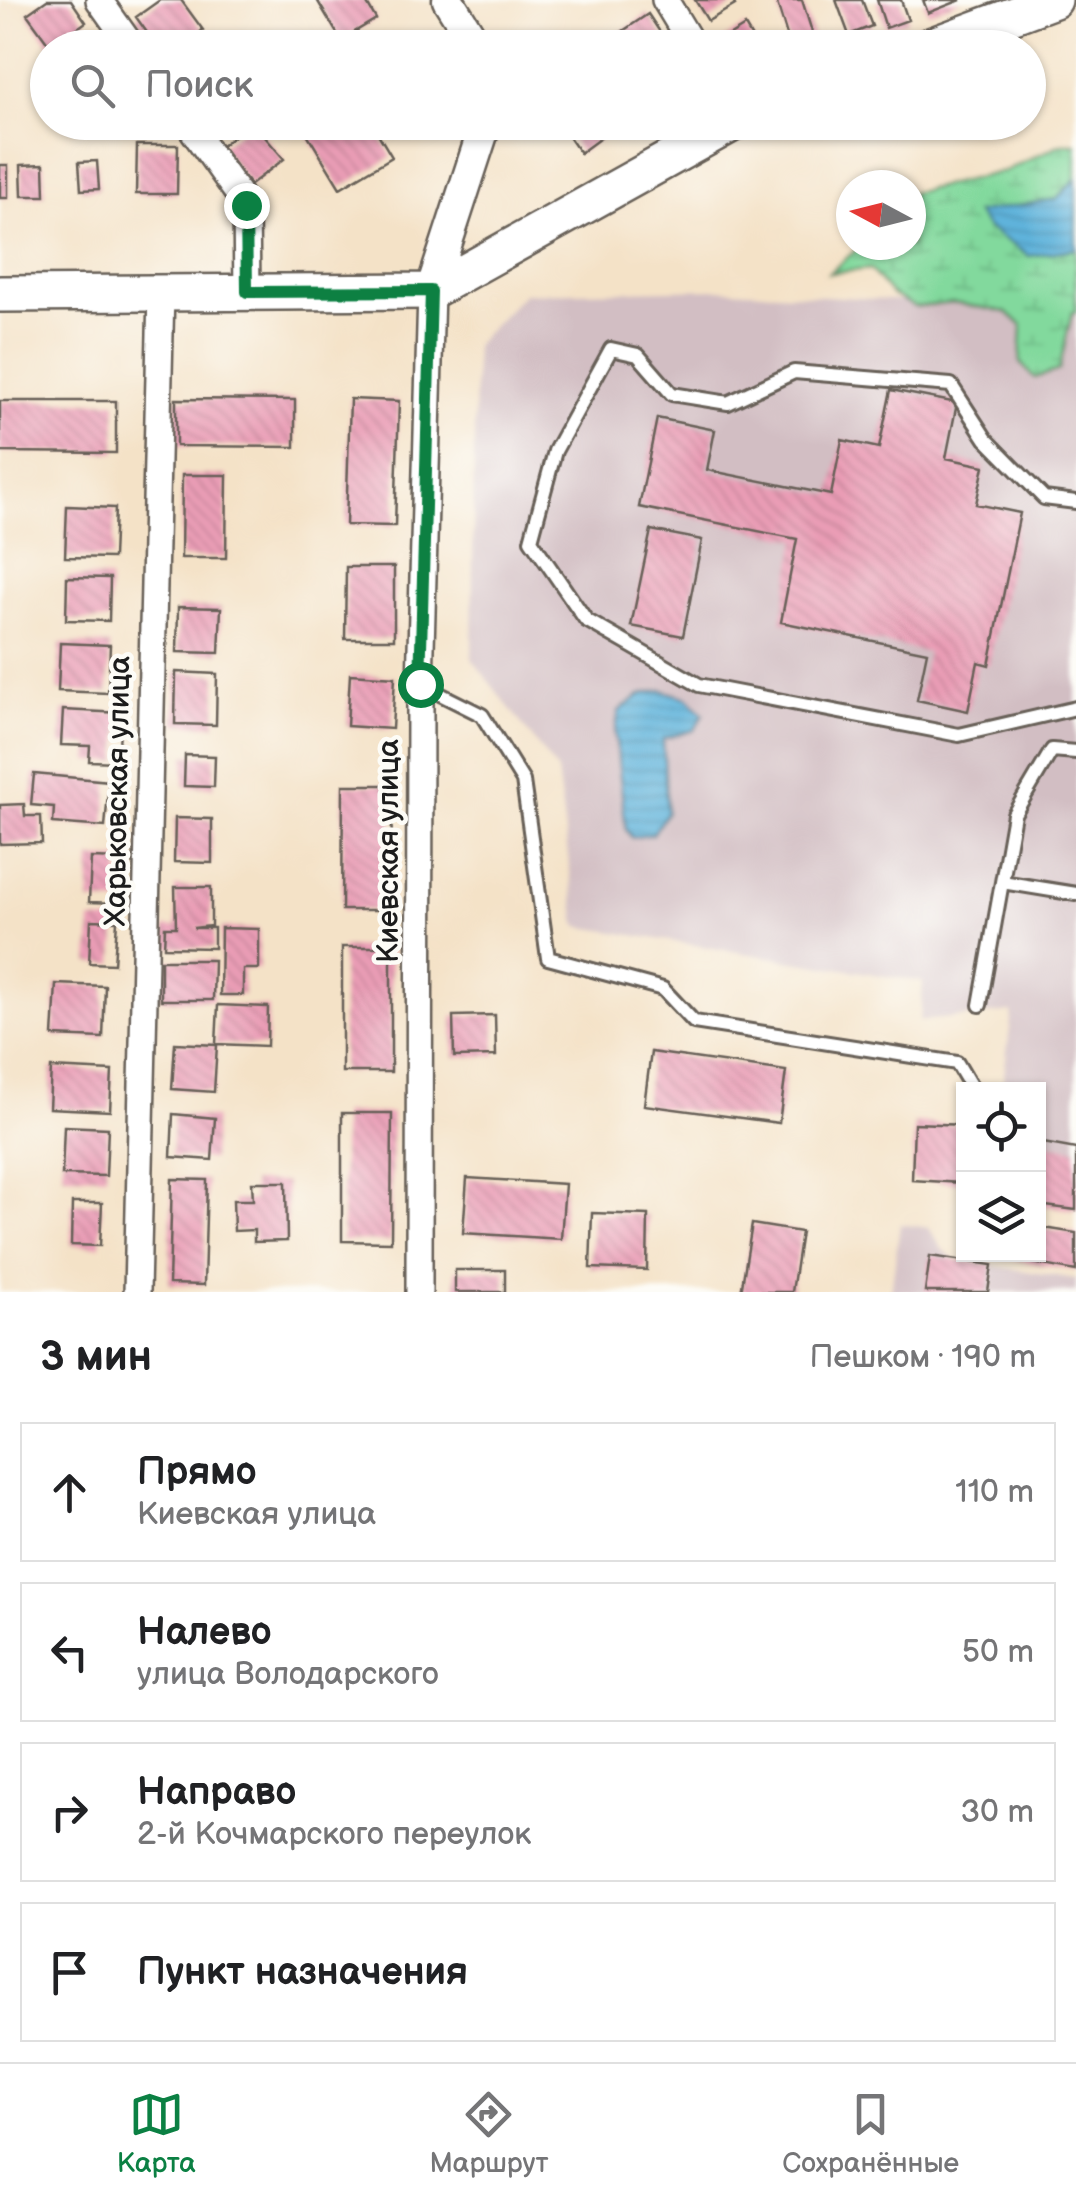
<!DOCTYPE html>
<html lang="ru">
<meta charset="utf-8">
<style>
body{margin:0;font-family:"Balsamiq Sans",sans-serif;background:#f2f2f2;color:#202124}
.controls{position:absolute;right:30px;bottom:30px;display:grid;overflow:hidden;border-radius:0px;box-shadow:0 2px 8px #0004}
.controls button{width:90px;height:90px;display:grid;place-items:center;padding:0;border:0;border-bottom:2px solid #e0e0e0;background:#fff;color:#202124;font:50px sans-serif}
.compass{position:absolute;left:836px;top:170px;width:90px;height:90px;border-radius:50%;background:#fff;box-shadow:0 2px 8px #0004;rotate:277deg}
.stop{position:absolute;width:30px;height:30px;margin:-22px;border:8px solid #0b8043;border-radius:50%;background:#fff}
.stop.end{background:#0b8043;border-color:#fff;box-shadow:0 2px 10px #0008}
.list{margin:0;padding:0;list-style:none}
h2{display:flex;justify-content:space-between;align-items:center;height:130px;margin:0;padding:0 40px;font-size:42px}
h2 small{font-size:32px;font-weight:400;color:#757577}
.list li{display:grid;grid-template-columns:65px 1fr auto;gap:30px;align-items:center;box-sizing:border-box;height:140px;margin:0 20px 20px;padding:0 20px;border:2px solid #e0e0e0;border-radius:0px}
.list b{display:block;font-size:38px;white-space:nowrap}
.list p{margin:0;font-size:32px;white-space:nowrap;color:#757577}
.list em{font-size:32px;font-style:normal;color:#757577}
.icon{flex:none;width:55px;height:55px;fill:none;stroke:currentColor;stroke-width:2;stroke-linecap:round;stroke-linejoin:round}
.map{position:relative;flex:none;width:1076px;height:1292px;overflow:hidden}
.search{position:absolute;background:#fff;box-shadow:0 2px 8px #0004;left:30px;right:30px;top:30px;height:110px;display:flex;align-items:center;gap:25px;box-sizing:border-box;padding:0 35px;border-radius:55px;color:#757577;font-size:38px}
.sheet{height:770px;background:#fff}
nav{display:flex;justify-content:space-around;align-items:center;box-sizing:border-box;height:140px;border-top:2px solid #e0e0e0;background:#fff;font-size:28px;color:#757577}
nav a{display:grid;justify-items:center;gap:5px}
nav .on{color:#0b8043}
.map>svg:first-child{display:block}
</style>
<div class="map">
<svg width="1076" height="1292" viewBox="0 0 1076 1292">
<defs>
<pattern id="wetland-marsh" width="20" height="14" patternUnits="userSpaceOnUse" patternTransform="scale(2.5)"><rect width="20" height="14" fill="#82d99d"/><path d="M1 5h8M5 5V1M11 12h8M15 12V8" fill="none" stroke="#70ba87"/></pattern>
<pattern id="water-rules" width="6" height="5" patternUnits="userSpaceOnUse" patternTransform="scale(2.5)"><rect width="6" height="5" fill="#5fb3db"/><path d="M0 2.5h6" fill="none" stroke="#5299bb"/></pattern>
<pattern id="building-back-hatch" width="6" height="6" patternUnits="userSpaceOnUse" patternTransform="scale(2.5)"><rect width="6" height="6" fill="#ea9db6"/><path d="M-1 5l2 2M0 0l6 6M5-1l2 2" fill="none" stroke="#c8879c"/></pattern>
</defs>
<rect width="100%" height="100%" fill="#fdfcf7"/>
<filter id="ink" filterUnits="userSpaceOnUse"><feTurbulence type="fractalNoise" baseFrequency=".01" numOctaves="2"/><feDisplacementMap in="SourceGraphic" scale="20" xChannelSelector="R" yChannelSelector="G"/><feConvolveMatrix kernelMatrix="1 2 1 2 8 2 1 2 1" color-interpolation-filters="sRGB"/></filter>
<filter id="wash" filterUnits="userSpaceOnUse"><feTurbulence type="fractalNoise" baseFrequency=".0048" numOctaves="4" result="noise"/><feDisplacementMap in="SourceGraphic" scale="40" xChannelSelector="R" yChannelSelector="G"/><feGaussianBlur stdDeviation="2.25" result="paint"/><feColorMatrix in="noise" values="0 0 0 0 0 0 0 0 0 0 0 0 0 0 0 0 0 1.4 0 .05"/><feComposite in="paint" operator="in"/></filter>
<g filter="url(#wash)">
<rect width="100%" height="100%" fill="#f4e2c7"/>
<path fill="#d2bec3" d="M717 289 1076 312V1210L1039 1205 1038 1090 1002 1089 1012 1012 920 1021 923 982 577 926 557 771 472 659 475 345 524 293Z
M900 1224 929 1228 942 1249 957 1260 1076 1279V1292H891Z"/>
<path fill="url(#wetland-marsh)" stroke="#4f7a5c" stroke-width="2.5" d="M1061 144H1076V179L1056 199 976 213 1028 256 1076 249V312H1072L1059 370 1035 378 1020 363 1022 325 1006 312 954 303 915 307 891 294 870 269 829 273 862 245H911V193L1005 171Z"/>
<path fill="url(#water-rules)" stroke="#3e687c" stroke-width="2.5" d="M1076 179V249L1029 256 986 227 976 213 1056 199Z
M662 690 688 698 703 714 695 730 663 739 667 812 653 834 632 838 626 830 615 733 619 711 642 694Z"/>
<g id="blocks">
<path fill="url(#building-back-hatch)" d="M47 0H71L86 22 51 47 27 14Z
M160 0H181L203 30 179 48H158L136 17Z
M317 0H365L376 19 341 40Z
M695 0H732L735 5 708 21Z
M776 0H802L817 48H791Z
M836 0H862L872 26 849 35Z
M877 0H901L908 20 886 28Z
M923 0H961L928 13Z
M648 14 666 41 657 48H621L614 37Z
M745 26 758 48H723L719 42Z
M252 122 284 159 250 185 221 146Z
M321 122H371L392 157 340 188 306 132Z
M571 122H605L610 131 580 153 563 128Z
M137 145H178L177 194H136Z
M97 161 99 189 81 190 79 162Z
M44 164 45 196H22L21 165Z
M0 165H8V198H0Z
M891 390 957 403 946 458 984 466 976 504 1020 513 989 665 978 662 968 711 917 700 927 652 781 622 797 539 639 507 657 418 715 430 707 470 831 495 842 440 879 448Z
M176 399 295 400V447L176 446Z
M350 399 399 401 395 526 346 525Z
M0 401H116V453L0 452Z
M182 475H227L226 558H181Z
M67 506 115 508 113 558 65 557Z
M651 530 702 540 683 636 631 626Z
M346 567H394V639H345Z
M67 577 110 578 109 621 66 620Z
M178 607 221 608 219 653 177 652Z
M60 643 110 645 108 693 58 691Z
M176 672 217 674 216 725 175 724Z
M350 674 395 677 392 729 347 726Z
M63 710 121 713 118 762 89 761 90 746 61 745Z
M185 755 215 756 214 787 184 786Z
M34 774 109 781 105 827 53 823 54 807 31 805Z
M343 785H392L391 910H342Z
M24 804 25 816H41L42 843 0 844V805Z
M175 818 212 819V863L174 862Z
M91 858 120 859 119 903 89 902Z
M175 887H211V926L193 928H214V948L164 947 165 927H176Z
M91 920 117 921 114 964 89 963Z
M221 928 259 929V969H243V995H220Z
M342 947H391V1072H342Z
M161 960H214L213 1000H161Z
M56 984 105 986 103 1038 53 1036Z
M218 1005 268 1007 267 1046 216 1044Z
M495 1015 496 1056 454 1057 453 1016Z
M175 1043 217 1045 214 1092 172 1089Z
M651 1052 786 1071 779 1123 644 1105Z
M51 1068 112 1071 110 1111 49 1108Z
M342 1113H392L391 1242 342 1241Z
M173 1114 215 1118 212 1160 171 1157Z
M914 1123 964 1125 962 1183 912 1180Z
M64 1126 108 1128 106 1176 62 1175Z
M1038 1142 1076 1149V1210L1038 1205Z
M467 1178 565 1184 561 1239 463 1233Z
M172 1179 207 1180 204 1285 169 1284Z
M252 1182H286L287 1241 254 1242V1230L234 1231 233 1200H253Z
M72 1203H102L100 1246 71 1245Z
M592 1213 648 1215 647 1270 590 1268Z
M752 1224 801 1232 792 1292H741Z
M1038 1227 1076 1233V1271L995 1256 1038 1254Z
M930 1256 992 1265 988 1292H925Z
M455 1270H505V1292H455Z"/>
</g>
</g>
<g filter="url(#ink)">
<use href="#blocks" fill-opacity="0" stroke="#686158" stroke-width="2.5"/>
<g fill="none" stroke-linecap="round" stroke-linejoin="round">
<g stroke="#686158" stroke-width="18">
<path id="service" d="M1076 502 1044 498 986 439 951 385 794 372 728 403 672 394 638 355 611 349 555 451 531 540 586 620 699 685 959 735 1076 708
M420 684 482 715 523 781 548 958 663 989 694 1022 957 1063 973 1090
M1002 882 1014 814 1052 750 1076 752
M980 1005 1002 882 1076 894"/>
</g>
<g stroke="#686158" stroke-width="30">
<path id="minor" d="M99 0 133 48
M665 0 694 48
M187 122 246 205 247 293
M137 1292 161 292
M419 1292 420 684 431 291"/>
</g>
<g stroke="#686158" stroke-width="35">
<path id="tertiary" d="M448 0 478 48
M431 291 486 122"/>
</g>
<g stroke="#686158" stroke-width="40">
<path id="secondary" d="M925 48 1054 0
M0 294 431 291 735 122"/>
</g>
<use href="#service" stroke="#fff" stroke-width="12"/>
<use href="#minor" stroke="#fff" stroke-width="25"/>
<use href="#tertiary" stroke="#fff" stroke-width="30"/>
<use href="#secondary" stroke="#fff" stroke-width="35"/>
</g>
</g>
<g fill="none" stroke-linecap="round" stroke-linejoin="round" filter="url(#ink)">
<path stroke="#0b8043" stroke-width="12" d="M246 205 247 292 431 291 420 684"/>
</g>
<g text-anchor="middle" stroke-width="9" stroke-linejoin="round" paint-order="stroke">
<g font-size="30" fill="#1c1c1c" stroke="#fdfcf7">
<text transform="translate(117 791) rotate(-89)" y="10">Харьковская улица</text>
<text transform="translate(388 851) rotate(-90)" y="10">Киевская улица</text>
</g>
</g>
</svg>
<div class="controls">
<button><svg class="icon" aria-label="locate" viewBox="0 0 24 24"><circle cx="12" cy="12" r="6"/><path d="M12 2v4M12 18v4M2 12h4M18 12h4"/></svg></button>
<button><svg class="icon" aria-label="layers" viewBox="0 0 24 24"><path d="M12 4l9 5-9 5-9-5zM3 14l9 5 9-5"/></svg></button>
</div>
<svg class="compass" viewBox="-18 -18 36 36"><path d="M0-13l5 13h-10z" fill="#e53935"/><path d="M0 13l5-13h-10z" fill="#757577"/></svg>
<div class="stop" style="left:420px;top:684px"></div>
<div class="stop end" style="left:246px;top:205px"></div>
<div class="search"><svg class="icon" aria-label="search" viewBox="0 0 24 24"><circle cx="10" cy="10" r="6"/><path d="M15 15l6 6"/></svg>Поиск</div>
</div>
<section class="sheet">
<h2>3 мин<small>Пешком · 190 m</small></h2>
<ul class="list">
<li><svg class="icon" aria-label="ahead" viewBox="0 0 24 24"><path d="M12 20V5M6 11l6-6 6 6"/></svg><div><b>Прямо</b><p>Киевская улица</p></div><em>110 m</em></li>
<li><svg class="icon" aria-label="left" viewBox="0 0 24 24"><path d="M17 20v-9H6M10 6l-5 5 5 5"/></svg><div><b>Налево</b><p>улица Володарского</p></div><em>50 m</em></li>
<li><svg class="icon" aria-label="right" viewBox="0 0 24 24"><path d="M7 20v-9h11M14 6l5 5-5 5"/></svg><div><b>Направо</b><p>2-й Кочмарского переулок</p></div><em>30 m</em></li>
<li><svg class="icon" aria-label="arrive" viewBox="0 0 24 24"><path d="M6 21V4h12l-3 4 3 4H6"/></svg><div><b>Пункт назначения</b></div></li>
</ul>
</section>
<nav>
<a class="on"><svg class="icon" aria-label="map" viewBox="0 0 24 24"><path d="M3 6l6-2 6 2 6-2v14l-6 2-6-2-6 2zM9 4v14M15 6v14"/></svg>Карта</a>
<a><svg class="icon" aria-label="directions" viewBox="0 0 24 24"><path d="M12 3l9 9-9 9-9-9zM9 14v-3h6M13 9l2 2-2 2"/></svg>Маршрут</a>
<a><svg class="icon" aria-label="saved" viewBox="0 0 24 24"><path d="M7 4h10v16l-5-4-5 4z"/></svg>Сохранённые</a>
</nav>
